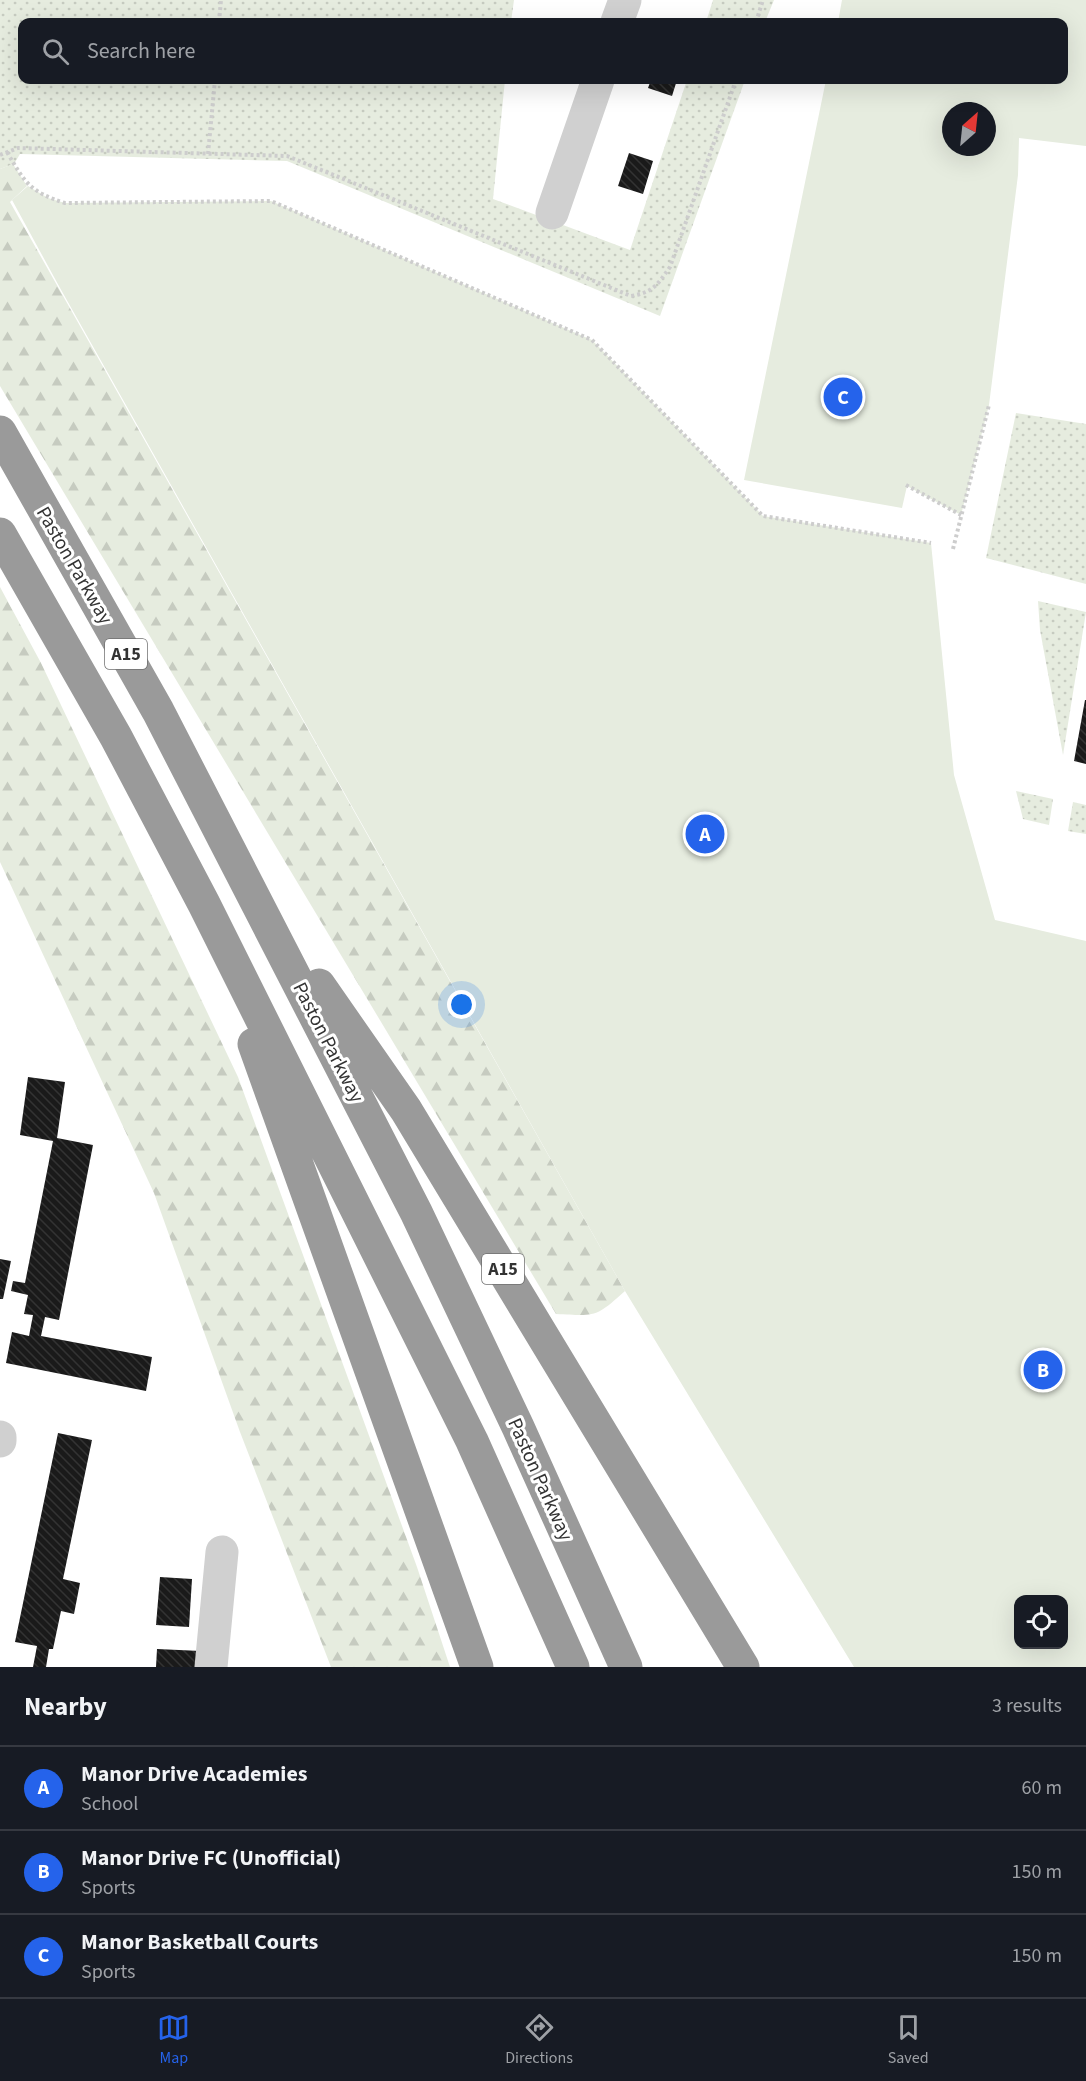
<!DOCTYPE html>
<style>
body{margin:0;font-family:"Source Sans 3",sans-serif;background:#242831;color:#f1f3f6}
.controls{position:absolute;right:18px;bottom:18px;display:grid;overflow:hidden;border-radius:12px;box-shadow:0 6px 24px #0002}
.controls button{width:54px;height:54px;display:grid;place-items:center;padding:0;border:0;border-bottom:2px solid #363941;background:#171b24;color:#f1f3f6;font:30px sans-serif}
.compass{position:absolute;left:942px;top:102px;width:54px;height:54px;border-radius:50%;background:#171b24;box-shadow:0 6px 24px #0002;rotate:27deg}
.you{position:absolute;left:462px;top:1005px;width:21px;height:21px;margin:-15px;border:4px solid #fff;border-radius:50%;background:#1a73e8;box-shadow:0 0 0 9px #1a73e833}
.badge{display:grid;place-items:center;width:39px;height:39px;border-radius:50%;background:#2563eb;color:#fff;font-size:20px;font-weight:700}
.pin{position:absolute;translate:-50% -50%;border:3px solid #fff;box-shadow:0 2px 6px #0006}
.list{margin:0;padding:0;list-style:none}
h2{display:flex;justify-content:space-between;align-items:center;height:78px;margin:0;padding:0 24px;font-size:26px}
h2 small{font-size:20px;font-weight:400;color:#9ea1a6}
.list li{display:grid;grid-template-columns:39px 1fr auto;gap:18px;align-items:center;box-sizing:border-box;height:84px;padding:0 24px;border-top:2px solid #363941}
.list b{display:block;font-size:22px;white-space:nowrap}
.list p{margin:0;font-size:20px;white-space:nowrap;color:#9ea1a6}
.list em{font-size:20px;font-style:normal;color:#9ea1a6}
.icon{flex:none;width:33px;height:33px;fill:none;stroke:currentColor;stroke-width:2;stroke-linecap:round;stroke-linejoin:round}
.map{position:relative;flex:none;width:1086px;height:1667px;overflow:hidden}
.search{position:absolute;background:#171b24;box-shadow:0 6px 24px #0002;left:18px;right:18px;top:18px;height:66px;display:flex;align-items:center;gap:15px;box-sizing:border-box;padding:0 21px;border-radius:12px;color:#9ea1a6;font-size:22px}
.sheet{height:330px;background:#171b24}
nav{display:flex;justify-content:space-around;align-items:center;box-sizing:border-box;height:84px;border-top:2px solid #363941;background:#171b24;font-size:16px;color:#9ea1a6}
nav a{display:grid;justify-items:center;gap:3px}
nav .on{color:#2563eb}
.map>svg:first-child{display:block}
</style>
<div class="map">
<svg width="1086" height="1667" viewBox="0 0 1086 1667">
<defs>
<pattern id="grass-dots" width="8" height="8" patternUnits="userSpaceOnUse" patternTransform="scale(1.5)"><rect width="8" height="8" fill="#e6ecdf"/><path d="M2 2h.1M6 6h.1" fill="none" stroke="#c6cbc0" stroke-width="1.8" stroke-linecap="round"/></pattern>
<pattern id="forest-firs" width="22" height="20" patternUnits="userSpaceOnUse" patternTransform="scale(1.5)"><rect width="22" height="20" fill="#e6ecdf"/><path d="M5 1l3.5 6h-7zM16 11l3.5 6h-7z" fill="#c6cbc0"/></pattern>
<pattern id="building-back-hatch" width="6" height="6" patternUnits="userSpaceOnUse" patternTransform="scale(1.5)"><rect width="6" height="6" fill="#1a1a1a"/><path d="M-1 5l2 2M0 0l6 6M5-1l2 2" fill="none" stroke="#333"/></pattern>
</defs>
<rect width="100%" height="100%" fill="#fff"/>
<path fill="url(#grass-dots)" d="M0 0H514L511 22H22V80H505L493 199 630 250 687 80H745L660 316 287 161 20 154 14 164 0 169Z
M713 0H774L765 22H706Z
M1016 413 1086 424V584L986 558Z
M1038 601 1086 612 1063 755 1040 630Z
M1016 791 1053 799 1049 825 1023 819Z
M1073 802 1086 805V834L1068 831Z"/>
<path fill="url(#forest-firs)" d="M13 164 27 186 10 202 625 1291C595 1318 596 1316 556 1314L0 386V169Z
M0 587 41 663 238 1077 417 1567 450 1667H331L240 1432 154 1193 0 862Z"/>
<path fill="#e6ecdf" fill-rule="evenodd" d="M842 0H1086V146L1019 138 1018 175 989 405 961 515 907 486 902 508 744 480 826 80H1064V22H838ZM951 111H987V147H951Z
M28 186 48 198 65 203 271 201 592 340 763 516 931 543 954 775 995 920 1086 941V1667H854L625 1291 60 288 12 200ZM1018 1600H1064V1644H1018Z"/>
<path fill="url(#building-back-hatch)" d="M651 80H677L672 96 648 88Z
M629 153 653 161 643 194 618 186Z
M1085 700H1086V764L1074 761Z
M28 1077 65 1082 57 1138 93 1145 59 1320 45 1317 41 1336 152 1357 146 1391 6 1363 12 1332 29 1336 33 1315 24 1314 28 1295 11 1291 13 1281 25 1283 53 1141 20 1135Z
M0 1259 11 1261 3 1299H0Z
M58 1433 92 1440 63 1579 80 1583 74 1614 61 1611 53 1649H49L46 1667H33L37 1646 15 1642Z
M160 1577 192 1579 189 1627 156 1625Z
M157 1649 201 1651V1667H156Z"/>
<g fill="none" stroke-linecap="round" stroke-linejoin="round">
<path stroke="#cdcdcd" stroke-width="4" stroke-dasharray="3 3" stroke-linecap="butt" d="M219 22 221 0
M756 22 763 0
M7 152C25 183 30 192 65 203L271 201 592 340 763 516 931 543
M208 154 215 80
M0 155 18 148 287 156 631 296C654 292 657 285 670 267L736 80
M906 485 961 515
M953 549 989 405"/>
<path stroke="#d0d0d0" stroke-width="33" d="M617 22 625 0
M552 213 598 80
M0 1437V1441
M211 1667 222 1552"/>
<path stroke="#9a9a9a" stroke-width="33" d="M0 432 158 711 416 1212 518 1427 626 1667
M0 534 116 737 204 904 472 1441 573 1667
M319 985 406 1110 743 1667
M254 1044 477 1667"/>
</g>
<g text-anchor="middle" stroke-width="6" stroke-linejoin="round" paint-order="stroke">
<g fill="#fff" stroke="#707070" stroke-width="1.5">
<rect x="105" y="639" width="42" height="30" rx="4.5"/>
<rect x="482" y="1254" width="42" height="30" rx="4.5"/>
</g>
<g font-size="18" font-weight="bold" fill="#333">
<text x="126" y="660">A15</text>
<text x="503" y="1275">A15</text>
</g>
<g font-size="20" fill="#333" stroke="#fff">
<text transform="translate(75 565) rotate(60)" y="7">Paston Parkway</text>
<text transform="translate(329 1042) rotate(63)" y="7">Paston Parkway</text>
<text transform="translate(541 1479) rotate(66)" y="7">Paston Parkway</text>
</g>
</g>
</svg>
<div class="controls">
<button><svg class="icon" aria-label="locate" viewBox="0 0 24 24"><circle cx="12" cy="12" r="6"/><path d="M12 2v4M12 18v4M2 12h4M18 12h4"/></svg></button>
</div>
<svg class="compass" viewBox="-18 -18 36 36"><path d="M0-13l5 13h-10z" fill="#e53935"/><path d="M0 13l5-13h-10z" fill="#9ea1a6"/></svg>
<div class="you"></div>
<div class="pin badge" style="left:705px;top:834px">A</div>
<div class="pin badge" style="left:1043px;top:1370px">B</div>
<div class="pin badge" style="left:843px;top:397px">C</div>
<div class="search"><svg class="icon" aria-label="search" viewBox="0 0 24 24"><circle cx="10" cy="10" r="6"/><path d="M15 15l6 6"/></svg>Search here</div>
</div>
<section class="sheet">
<h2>Nearby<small>3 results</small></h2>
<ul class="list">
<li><span class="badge">A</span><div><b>Manor Drive Academies</b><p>School</p></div><em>60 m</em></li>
<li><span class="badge">B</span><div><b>Manor Drive FC (Unofficial)</b><p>Sports</p></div><em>150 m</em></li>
<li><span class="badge">C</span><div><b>Manor Basketball Courts</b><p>Sports</p></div><em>150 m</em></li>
</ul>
</section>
<nav>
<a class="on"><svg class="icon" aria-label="map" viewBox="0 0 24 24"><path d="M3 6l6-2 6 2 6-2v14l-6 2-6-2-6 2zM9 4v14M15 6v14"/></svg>Map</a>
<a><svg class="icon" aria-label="directions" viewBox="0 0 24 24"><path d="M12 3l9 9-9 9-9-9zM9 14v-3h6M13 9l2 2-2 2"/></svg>Directions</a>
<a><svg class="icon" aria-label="saved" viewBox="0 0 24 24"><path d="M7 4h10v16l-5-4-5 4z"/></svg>Saved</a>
</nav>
